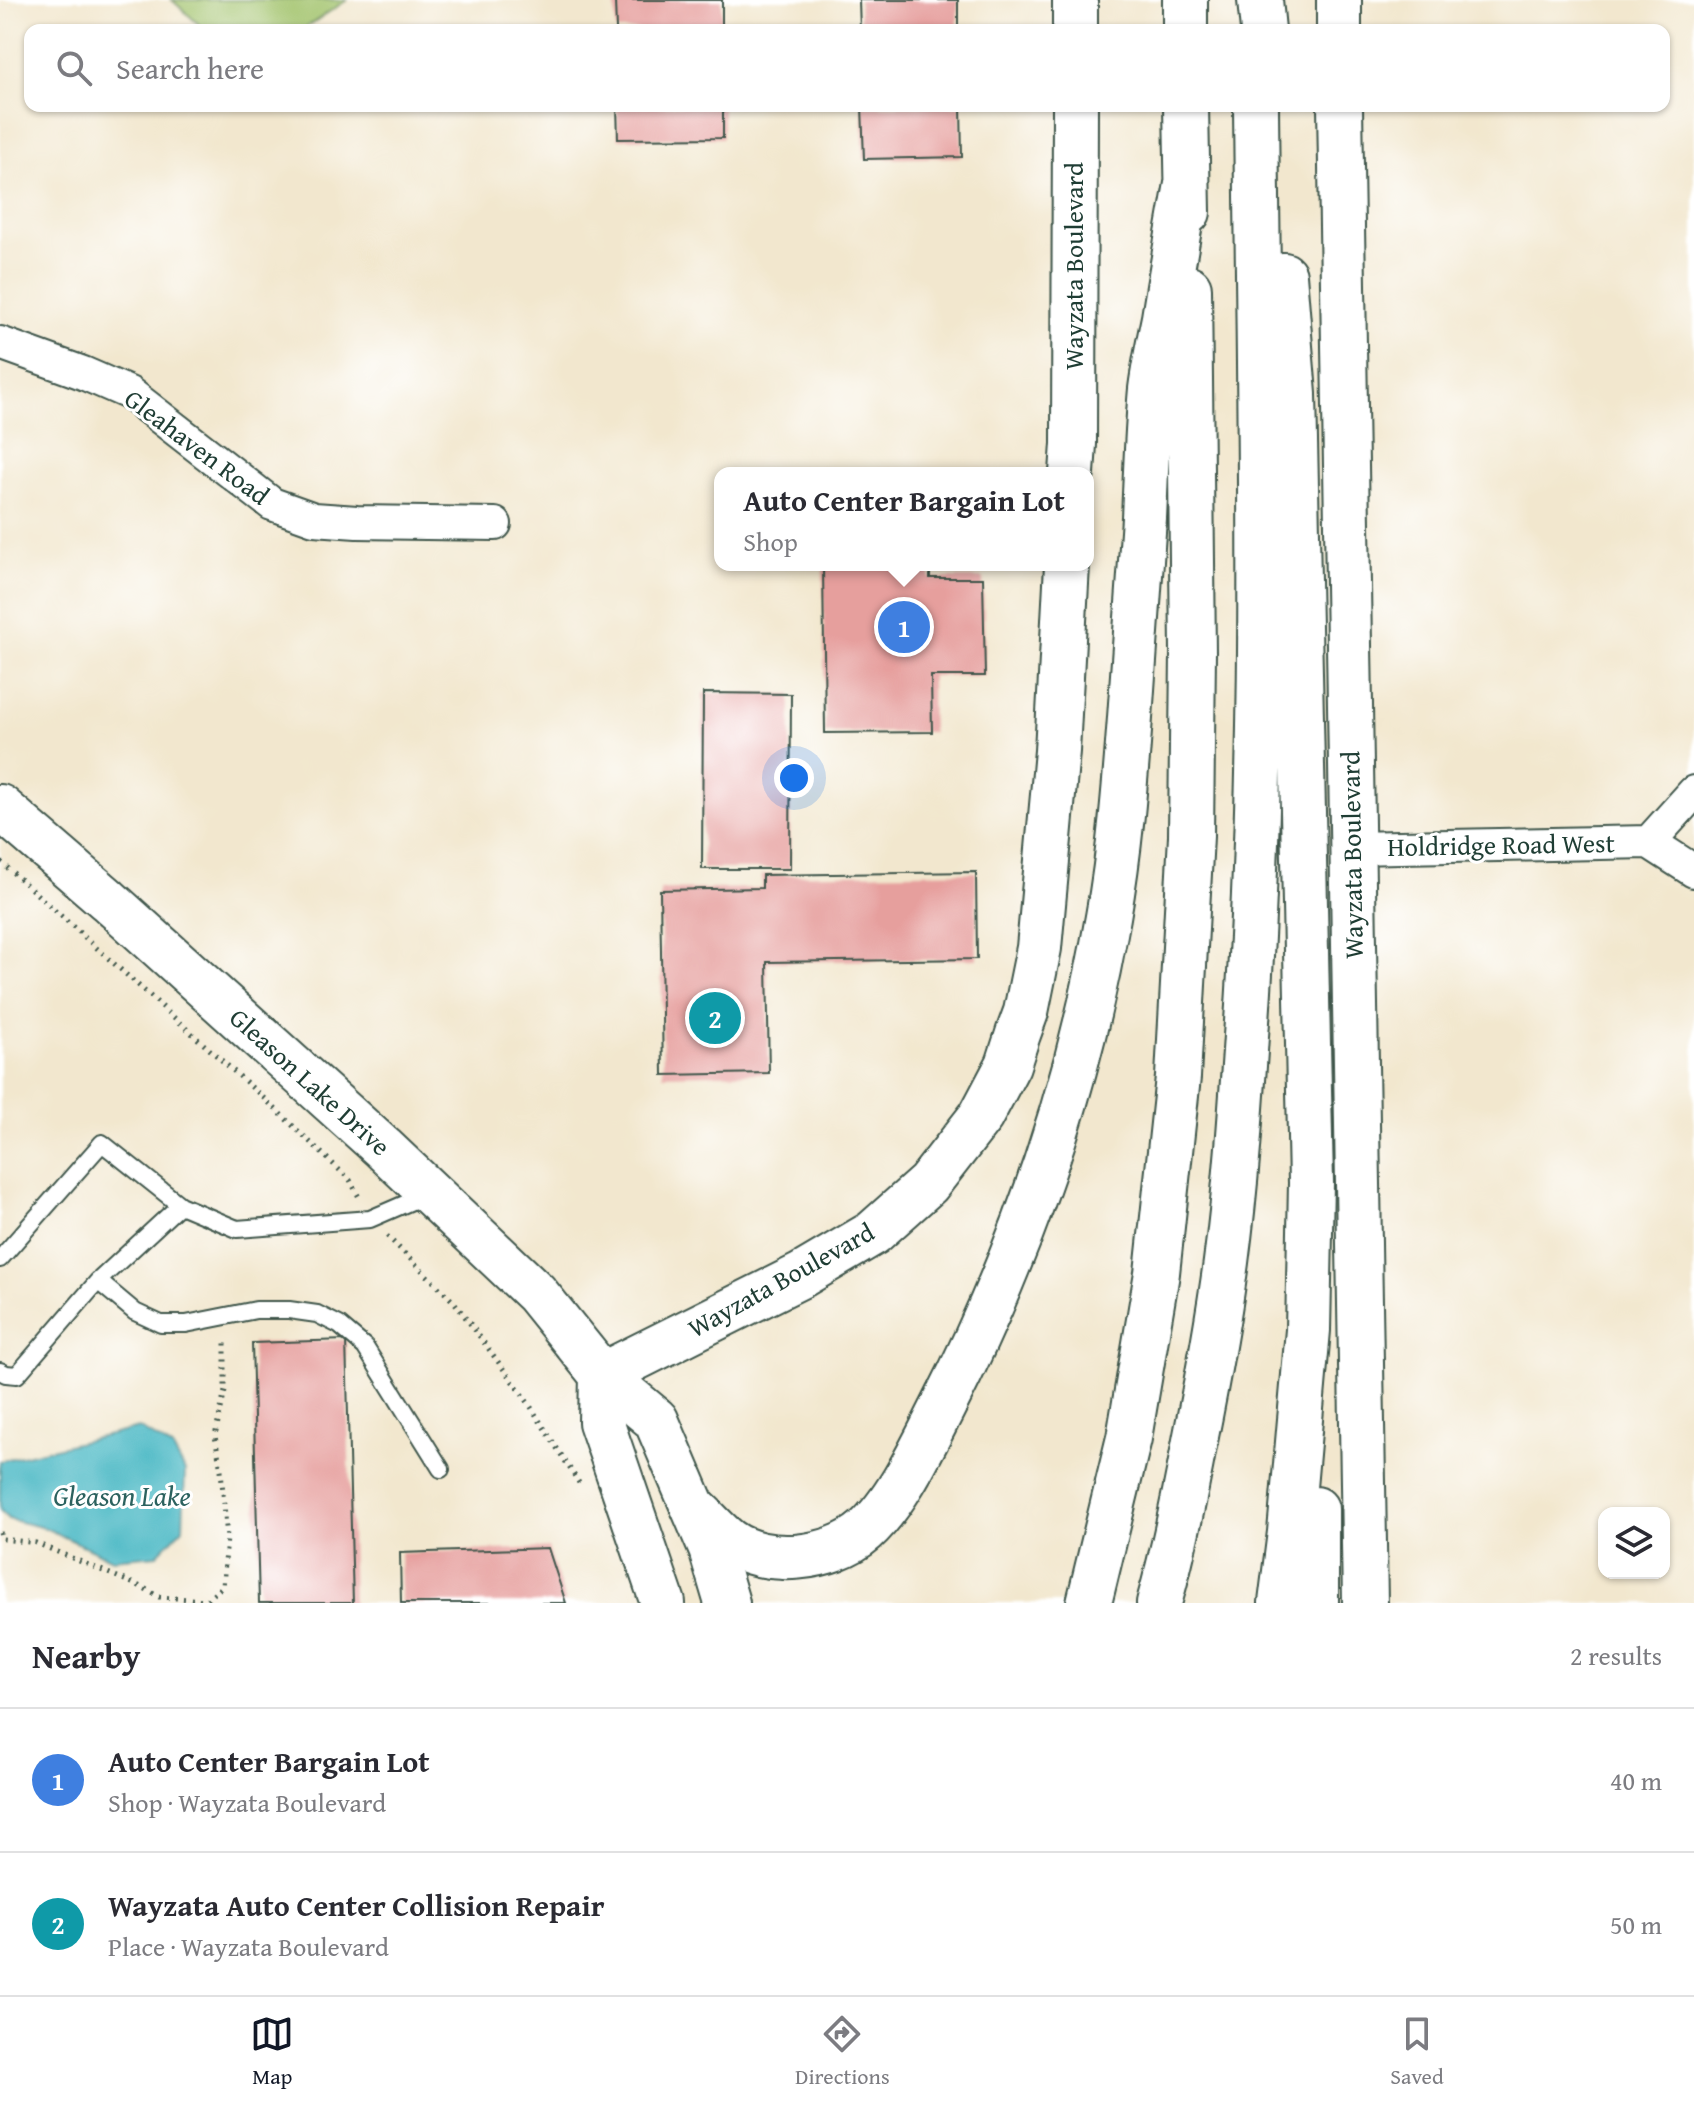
<!DOCTYPE html>
<meta charset="utf-8">
<style>
body{margin:0;font-family:"Gentium Book Plus",serif;background:#f2f2f3;color:#2b2b33}
.controls{position:absolute;right:24px;bottom:24px;display:grid;overflow:hidden;border-radius:16px;box-shadow:0 2px 6px #0004}
.controls button{width:72px;height:72px;display:grid;place-items:center;padding:0;border:0;border-bottom:2px solid #e1e1e2;background:#fff;color:#2b2b33;font:40px sans-serif}
.you{position:absolute;left:794px;top:778px;width:28px;height:28px;margin:-20px;border:6px solid #fff;border-radius:50%;background:#1a73e8;box-shadow:0 0 0 12px #1a73e833}
.badge{display:grid;place-items:center;width:52px;height:52px;border-radius:50%;background:#111827;color:#fff;font-size:26px;font-weight:700}
.pin{position:absolute;translate:-50% -50%;border:4px solid #fff;box-shadow:0 2px 8px #0006}
.popup{position:absolute;left:714px;top:467px;width:380px;height:104px;box-sizing:border-box;display:grid;place-content:center;border-radius:16px;background:#fff;filter:drop-shadow(0 2px 6px #0005);font-size:26px;white-space:nowrap;color:#7c7c81}
.popup b{font-size:30px;color:#2b2b33}
.popup::after{content:'';position:absolute;left:50%;top:100%;margin-left:-16px;border:16px solid transparent;border-top-color:#fff}
.list{margin:0;padding:0;list-style:none}
h2{display:flex;justify-content:space-between;align-items:center;height:104px;margin:0;padding:0 32px;font-size:34px}
h2 small{font-size:26px;font-weight:400;color:#7c7c81}
.list li{display:grid;grid-template-columns:52px 1fr auto;gap:24px;align-items:center;box-sizing:border-box;height:144px;padding:0 32px;border-top:2px solid #e1e1e2}
.list b{display:block;font-size:30px;white-space:nowrap}
.list p{margin:0;font-size:26px;white-space:nowrap;color:#7c7c81}
.list em{font-size:26px;font-style:normal;color:#7c7c81}
.icon{flex:none;width:44px;height:44px;fill:none;stroke:currentColor;stroke-width:2;stroke-linecap:round;stroke-linejoin:round}
.map{position:relative;flex:none;width:1694px;height:1603px;overflow:hidden}
.search{position:absolute;background:#fff;box-shadow:0 2px 6px #0004;left:24px;right:24px;top:24px;height:88px;display:flex;align-items:center;gap:20px;box-sizing:border-box;padding:0 28px;border-radius:16px;color:#7c7c81;font-size:30px}
.sheet{height:392px;background:#fff}
nav{display:flex;justify-content:space-around;align-items:center;box-sizing:border-box;height:112px;border-top:2px solid #e1e1e2;background:#fff;font-size:22px;color:#7c7c81}
nav a{display:grid;justify-items:center;gap:4px}
nav .on{color:#111827}
.map>svg:first-child{display:block}
</style>
<div class="map">
<svg width="1694" height="1603" viewBox="0 0 1694 1603">
<rect width="100%" height="100%" fill="#fff"/>
<filter id="ink" filterUnits="userSpaceOnUse"><feTurbulence type="fractalNoise" baseFrequency=".0125" numOctaves="2"/><feDisplacementMap in="SourceGraphic" scale="16" xChannelSelector="R" yChannelSelector="G"/><feConvolveMatrix kernelMatrix="1 2 1 2 8 2 1 2 1" color-interpolation-filters="sRGB"/></filter>
<filter id="wash" filterUnits="userSpaceOnUse"><feTurbulence type="fractalNoise" baseFrequency=".006" numOctaves="4" result="noise"/><feDisplacementMap in="SourceGraphic" scale="32" xChannelSelector="R" yChannelSelector="G"/><feGaussianBlur stdDeviation="1.8" result="paint"/><feColorMatrix in="noise" values="0 0 0 0 0 0 0 0 0 0 0 0 0 0 0 0 0 1.4 0 .05"/><feComposite in="paint" operator="in"/></filter>
<g filter="url(#wash)">
<rect width="100%" height="100%" fill="#f2e7ce"/>
<path fill="#a2c36c" stroke="#608050" stroke-width="2" d="M172 0H347L302 30H205Z"/>
<path fill="#4ab8c4" stroke="#347a7c" stroke-width="2" d="M139 1428 173 1449 185 1471 183 1528 157 1555 112 1559 45 1528 8 1519 0 1510V1461Z"/>
<g id="blocks">
<path fill="#e69f9d" d="M615 0H722V30H616Z
M859 0H958V30H860Z
M617 106H723V138L618 139Z
M862 106H961L962 157 864 159Z
M823 565H930V578H983L985 676H931L932 732 825 733Z
M703 693 791 694 790 869H702Z
M976 872 977 959 767 962 769 1073 663 1075 660 890 762 888V875Z
M346 1340 353 1603H259L252 1343Z
M548 1548 566 1603H401L400 1553Z"/>
</g>
</g>
<g filter="url(#ink)">
<use href="#blocks" fill-opacity="0" stroke="#3f564b" stroke-width="2"/>
<g fill="none" stroke-linecap="round" stroke-linejoin="round">
<g stroke="#3f564b" stroke-width="20">
<path id="lane" d="M0 1259 102 1143 180 1205 237 1229 370 1219 428 1194
M98 1281 135 1312 161 1324H186L256 1310H289L317 1314 339 1325 365 1347 441 1469
M0 1371 6 1374 17 1375 98 1281 180 1205"/>
</g>
<g stroke="#3f564b" stroke-width="36">
<path id="street" d="M0 343 83 373 129 393 272 504 314 519 357 522 495 524
M1649 842 1694 871
M1352 848 1649 842 1694 792"/>
</g>
<g stroke="#3f564b" stroke-width="48">
<path id="secondary" d="M1339 0V30
M1075 30V0
M1340 106 1365 1603
M1072 473 1074 444 1075 106
M0 807 108 900 383 1148 536 1293 602 1375 656 1420 711 1549 727 1603
M602 1375 802 1275 873 1233 928 1184 981 1116 1008 1065 1018 1034 1026 1012 1039 948 1057 751 1067 565
M602 1375 601 1422 663 1603"/>
</g>
<g stroke="#3f564b" stroke-width="48">
<path id="highway" d="M1185 0V30
M1260 0 1263 30
M1186 106 1188 212
M694 1508C706 1518 717 1532 729 1541 765 1567 832 1560 865 1531 897 1502 922 1448 942 1409 1022 1253 1078 1090 1108 917 1120 851 1125 785 1130 718 1135 651 1140 584 1144 518 1146 475 1147 432 1151 389 1154 366 1159 342 1164 318 1171 273 1179 229 1187 184
M1089 1603 1129 1438 1157 1273 1178 1077 1191 836 1193 652 1189 288
M1159 1603C1174 1550 1185 1495 1195 1441 1207 1381 1218 1322 1226 1262 1236 1187 1241 1111 1246 1036 1268 726 1259 416 1256 106
M1281 1603 1290 1532 1308 1330 1311 1183 1294 394 1284 275
M1316 1603V1509"/>
</g>
<path stroke="#3f564b" stroke-width="5" stroke-dasharray="2 6" stroke-linecap="butt" d="M1 862 267 1101 350 1180 360 1199
M387 1236 455 1303 529 1404 581 1486
M0 1532 2 1539 36 1543 144 1588 159 1597 207 1600 223 1586 227 1538 221 1470 215 1436 225 1391V1338"/>
<use href="#lane" stroke="#fff" stroke-width="16"/>
<use href="#street" stroke="#fff" stroke-width="32"/>
<use href="#secondary" stroke="#fff" stroke-width="44"/>
<use href="#highway" stroke="#fff" stroke-width="44"/>
</g>
</g>
<g text-anchor="middle" stroke-width="6" stroke-linejoin="round" paint-order="stroke">
<g font-size="26" fill="#1f3d34" stroke="#fff">
<text transform="translate(1074 266) rotate(-90)" y="9">Wayzata Boulevard</text>
<text transform="translate(197 447) rotate(37)" y="9">Gleahaven Road</text>
<text transform="translate(1501 845) rotate(-1)" y="9">Holdridge Road West</text>
<text transform="translate(1352 855) rotate(-91)" y="9">Wayzata Boulevard</text>
<text transform="translate(310 1082) rotate(42)" y="9">Gleason Lake Drive</text>
<text transform="translate(781 1280) rotate(-29)" y="9">Wayzata Boulevard</text>
</g>
<g font-size="28" font-style="italic" fill="#2c625f" stroke="#fff">
<text x="122" y="1506">Gleason Lake</text>
</g>
</g>
</svg>
<div class="controls">
<button><svg class="icon" aria-label="layers" viewBox="0 0 24 24"><path d="M12 4l9 5-9 5-9-5zM3 14l9 5 9-5"/></svg></button>
</div>
<div class="you"></div>
<div class="pin badge" style="left:904px;top:627px;background:#3f7fe0">1</div>
<div class="popup"><b>Auto Center Bargain Lot</b>Shop</div>
<div class="pin badge" style="left:715px;top:1018px;background:#0f9aa8">2</div>
<div class="search"><svg class="icon" aria-label="search" viewBox="0 0 24 24"><circle cx="10" cy="10" r="6"/><path d="M15 15l6 6"/></svg>Search here</div>
</div>
<section class="sheet">
<h2>Nearby<small>2 results</small></h2>
<ul class="list">
<li><span class="badge" style="background:#3f7fe0">1</span><div><b>Auto Center Bargain Lot</b><p>Shop · Wayzata Boulevard</p></div><em>40 m</em></li>
<li><span class="badge" style="background:#0f9aa8">2</span><div><b>Wayzata Auto Center Collision Repair</b><p>Place · Wayzata Boulevard</p></div><em>50 m</em></li>
</ul>
</section>
<nav>
<a class="on"><svg class="icon" aria-label="map" viewBox="0 0 24 24"><path d="M3 6l6-2 6 2 6-2v14l-6 2-6-2-6 2zM9 4v14M15 6v14"/></svg>Map</a>
<a><svg class="icon" aria-label="directions" viewBox="0 0 24 24"><path d="M12 3l9 9-9 9-9-9zM9 14v-3h6M13 9l2 2-2 2"/></svg>Directions</a>
<a><svg class="icon" aria-label="saved" viewBox="0 0 24 24"><path d="M7 4h10v16l-5-4-5 4z"/></svg>Saved</a>
</nav>
